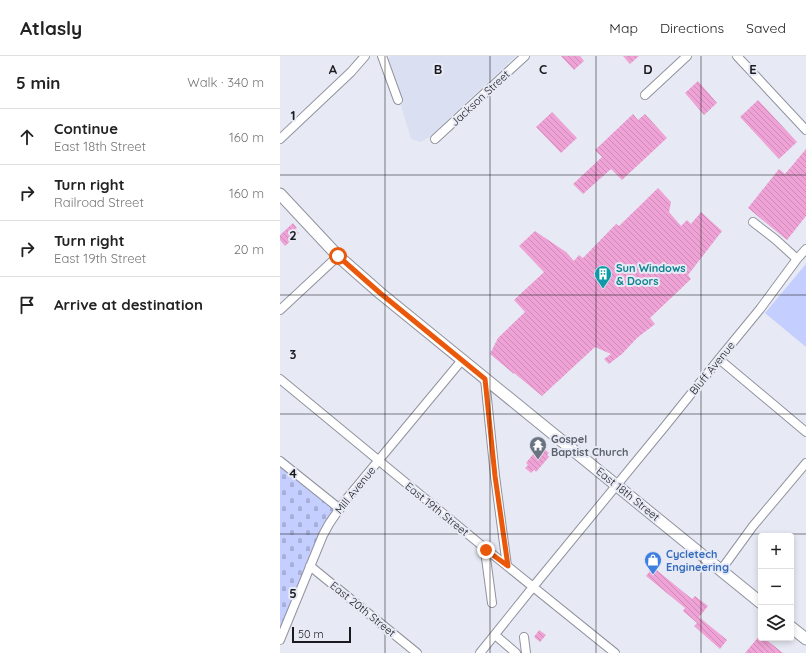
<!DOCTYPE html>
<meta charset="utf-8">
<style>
body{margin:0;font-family:Quicksand,sans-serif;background:#f6f6f6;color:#222}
.controls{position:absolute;right:12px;bottom:12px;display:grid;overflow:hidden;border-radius:4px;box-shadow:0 2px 6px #0003}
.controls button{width:36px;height:36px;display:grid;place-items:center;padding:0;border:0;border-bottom:1px solid #e0e0e0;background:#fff;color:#222;font:20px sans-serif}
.scale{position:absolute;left:12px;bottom:10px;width:59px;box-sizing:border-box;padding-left:4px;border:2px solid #191a1e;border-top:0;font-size:11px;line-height:14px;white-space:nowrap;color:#191a1e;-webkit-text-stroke:3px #e7eaf5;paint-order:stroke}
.stop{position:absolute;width:12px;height:12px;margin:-9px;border:3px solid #ea580c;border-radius:50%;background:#fff}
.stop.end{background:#ea580c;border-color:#fff;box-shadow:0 1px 4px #0008}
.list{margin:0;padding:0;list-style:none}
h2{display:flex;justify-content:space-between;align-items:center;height:52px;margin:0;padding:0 16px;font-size:17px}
h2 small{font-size:13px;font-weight:400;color:#767676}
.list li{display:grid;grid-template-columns:26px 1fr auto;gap:12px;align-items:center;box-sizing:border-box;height:56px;padding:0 16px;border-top:1px solid #e0e0e0}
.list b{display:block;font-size:15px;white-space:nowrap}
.list p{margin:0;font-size:13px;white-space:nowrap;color:#767676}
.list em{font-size:13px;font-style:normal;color:#767676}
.icon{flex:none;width:22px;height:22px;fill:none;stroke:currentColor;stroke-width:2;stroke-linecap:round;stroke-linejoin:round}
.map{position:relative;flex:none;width:526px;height:597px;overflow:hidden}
header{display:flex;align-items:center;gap:24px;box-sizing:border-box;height:56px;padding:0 20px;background:#fff;border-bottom:1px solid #e0e0e0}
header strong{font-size:19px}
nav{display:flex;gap:22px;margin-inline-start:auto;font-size:14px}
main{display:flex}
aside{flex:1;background:#fff}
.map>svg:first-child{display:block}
</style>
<header>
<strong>Atlasly</strong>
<nav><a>Map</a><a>Directions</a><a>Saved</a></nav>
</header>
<main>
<aside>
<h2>5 min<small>Walk · 340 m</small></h2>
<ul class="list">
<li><svg class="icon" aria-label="ahead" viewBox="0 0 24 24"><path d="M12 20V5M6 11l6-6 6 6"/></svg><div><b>Continue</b><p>East 18th Street</p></div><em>160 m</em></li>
<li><svg class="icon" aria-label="right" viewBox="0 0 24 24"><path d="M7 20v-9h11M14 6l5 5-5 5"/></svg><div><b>Turn right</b><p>Railroad Street</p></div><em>160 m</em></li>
<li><svg class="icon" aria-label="right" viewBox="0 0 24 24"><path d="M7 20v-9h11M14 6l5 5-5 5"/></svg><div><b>Turn right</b><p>East 19th Street</p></div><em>20 m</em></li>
<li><svg class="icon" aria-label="arrive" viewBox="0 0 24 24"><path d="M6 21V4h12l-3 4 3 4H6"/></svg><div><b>Arrive at destination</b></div></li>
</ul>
</aside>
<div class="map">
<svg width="526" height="597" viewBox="0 0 526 597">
<defs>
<pattern id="cemetery-stones" width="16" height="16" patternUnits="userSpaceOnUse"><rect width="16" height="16" fill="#c4ceff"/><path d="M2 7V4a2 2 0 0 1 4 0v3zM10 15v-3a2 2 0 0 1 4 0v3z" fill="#a8b0da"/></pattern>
<pattern id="building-back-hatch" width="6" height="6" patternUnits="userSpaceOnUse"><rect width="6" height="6" fill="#efa2d5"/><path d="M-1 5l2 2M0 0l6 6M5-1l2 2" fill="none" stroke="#cc8bb6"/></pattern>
</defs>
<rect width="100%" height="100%" fill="#e7eaf5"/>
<path fill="#dadff2" d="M111 0H236L148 82 140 86 131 83 107 3Z"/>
<path fill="url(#cemetery-stones)" d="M0 405 60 453 49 468 0 584Z"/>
<path fill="#c4ceff" d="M526 208V291L485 257Z"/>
<path fill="url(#building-back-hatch)" d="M281 0H300L304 5 294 14Z
M343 0H359L350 8Z
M418 25 437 47 424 59 405 37Z
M478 44 517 86 499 103 460 61Z
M272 56 297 82 281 97 256 71Z
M353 58 358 64 365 58 387 82 342 124 331 113 303 138 293 128 322 101 315 94Z
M526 93V160L507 184 468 152 499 113 505 118Z
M378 132 391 146 389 156 401 170 407 164 411 168 421 156 442 175 408 219 411 223 370 262 375 268 357 282 342 298 329 308 324 303 331 298 315 291 262 340 234 317V318L210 298 218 282 245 256 234 244 264 216 239 190 255 175 286 196 294 205 299 199 303 202 336 168 339 170Z
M13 167 17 172 15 173 19 177 5 190 0 184V179Z
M262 391 269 397 267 399 269 401 256 416 254 414 251 417 245 412 248 409 246 407 258 392 259 394Z
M373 511 412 543 415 540 428 550 419 561 447 584 440 593 414 570 417 567 403 555 405 552 366 520Z
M259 574 266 579 260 586 254 581Z
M480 579 481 580V582H484L503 597H465Z"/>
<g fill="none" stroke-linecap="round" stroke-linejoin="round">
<g stroke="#90939d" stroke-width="10">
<path id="street" d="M102 0 118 44
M457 0 526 74
M365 39 407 0
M0 83 71 16 85 0
M155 83 245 0
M473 166 495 183 517 203
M0 254 58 200
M439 303 526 376
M0 323 206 493 335 597
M205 323 215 420 227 510
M0 405 60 453
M206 493V502L212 547
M30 510 137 597
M441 514 473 470 526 407
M215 579 236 597
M244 581 246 597
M0 584 43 479 49 468 64 446 182 304
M200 597 253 531 386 369 439 303 480 253 517 203 526 193"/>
</g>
<g stroke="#90939d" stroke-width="13">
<path id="secondary" d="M0 138 58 200 100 237 481 547
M511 571 526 583"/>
</g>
<use href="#street" stroke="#fff" stroke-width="8"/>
<use href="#secondary" stroke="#fff" stroke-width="11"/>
</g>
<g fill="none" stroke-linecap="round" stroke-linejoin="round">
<path stroke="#ea580c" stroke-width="5" d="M58 200 100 237 205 323 215 420 228 510 206 494"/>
</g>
<path fill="none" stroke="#191a1e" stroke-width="1" stroke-opacity="0.55" d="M105 0V597M210 0V597M316 0V597M421 0V597M0 119H526M0 239H526M0 358H526M0 478H526"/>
<defs>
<g id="building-pin" transform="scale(0.9)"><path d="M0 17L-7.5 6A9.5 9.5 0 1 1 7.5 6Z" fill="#0f9aa8" stroke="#e7eaf5"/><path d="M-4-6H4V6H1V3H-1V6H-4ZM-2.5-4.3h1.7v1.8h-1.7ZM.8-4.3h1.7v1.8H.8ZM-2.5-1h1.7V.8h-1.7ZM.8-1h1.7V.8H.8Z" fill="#fff"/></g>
<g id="temple-pin" transform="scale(0.9)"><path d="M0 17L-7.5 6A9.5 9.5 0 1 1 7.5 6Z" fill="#6b7280" stroke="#e7eaf5"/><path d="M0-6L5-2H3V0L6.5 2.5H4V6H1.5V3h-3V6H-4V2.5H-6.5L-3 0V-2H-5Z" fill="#fff"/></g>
<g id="shop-pin" transform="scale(0.9)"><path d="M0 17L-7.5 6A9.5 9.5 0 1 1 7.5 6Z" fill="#3f7fe0" stroke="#e7eaf5"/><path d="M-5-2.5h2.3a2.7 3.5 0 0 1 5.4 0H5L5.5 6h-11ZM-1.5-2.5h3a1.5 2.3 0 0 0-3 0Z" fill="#fff"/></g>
</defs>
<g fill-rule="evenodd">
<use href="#building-pin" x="323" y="218"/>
<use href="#temple-pin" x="258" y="389"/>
<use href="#shop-pin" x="373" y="504"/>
</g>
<g text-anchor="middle" stroke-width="4" stroke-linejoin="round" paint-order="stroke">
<g font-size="11" fill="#191a1e" stroke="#e7eaf5">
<text transform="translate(200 42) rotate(-43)" y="4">Jackson Street</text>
<text transform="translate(432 312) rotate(-51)" y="4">Bluff Avenue</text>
<text transform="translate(75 434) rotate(-51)" y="4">Mill Avenue</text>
<text transform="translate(348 438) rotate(39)" y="4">East 18th Street</text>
<text transform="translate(157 453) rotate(39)" y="4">East 19th Street</text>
<text transform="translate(83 553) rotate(39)" y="4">East 20th Street</text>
</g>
<g font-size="11" font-weight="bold" fill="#0d838f" stroke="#e7eaf5" text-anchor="start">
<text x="336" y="216">Sun Windows<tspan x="336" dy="13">&amp; Doors</tspan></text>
</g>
<g font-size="11" font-weight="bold" fill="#5b616d" stroke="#e7eaf5" text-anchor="start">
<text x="271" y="387">Gospel<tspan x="271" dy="13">Baptist Church</tspan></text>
</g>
<g font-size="11" font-weight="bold" fill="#366cbe" stroke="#e7eaf5" text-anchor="start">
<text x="386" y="502">Cycletech<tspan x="386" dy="13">Engineering</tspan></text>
</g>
</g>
<g font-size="13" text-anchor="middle" font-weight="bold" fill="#191a1e" stroke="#e7eaf5" stroke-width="4" stroke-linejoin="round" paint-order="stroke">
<text x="53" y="18">A</text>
<text x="158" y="18">B</text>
<text x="263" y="18">C</text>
<text x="368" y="18">D</text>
<text x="473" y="18">E</text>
<text x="13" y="64">1</text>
<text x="13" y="184">2</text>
<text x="13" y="303">3</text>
<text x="13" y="422">4</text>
<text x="13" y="542">5</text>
</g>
</svg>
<div class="controls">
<button>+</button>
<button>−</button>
<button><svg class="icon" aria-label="layers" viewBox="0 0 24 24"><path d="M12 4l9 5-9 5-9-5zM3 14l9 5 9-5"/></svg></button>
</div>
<div class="scale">50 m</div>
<div class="stop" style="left:58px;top:200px"></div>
<div class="stop end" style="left:206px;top:494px"></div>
</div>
</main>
